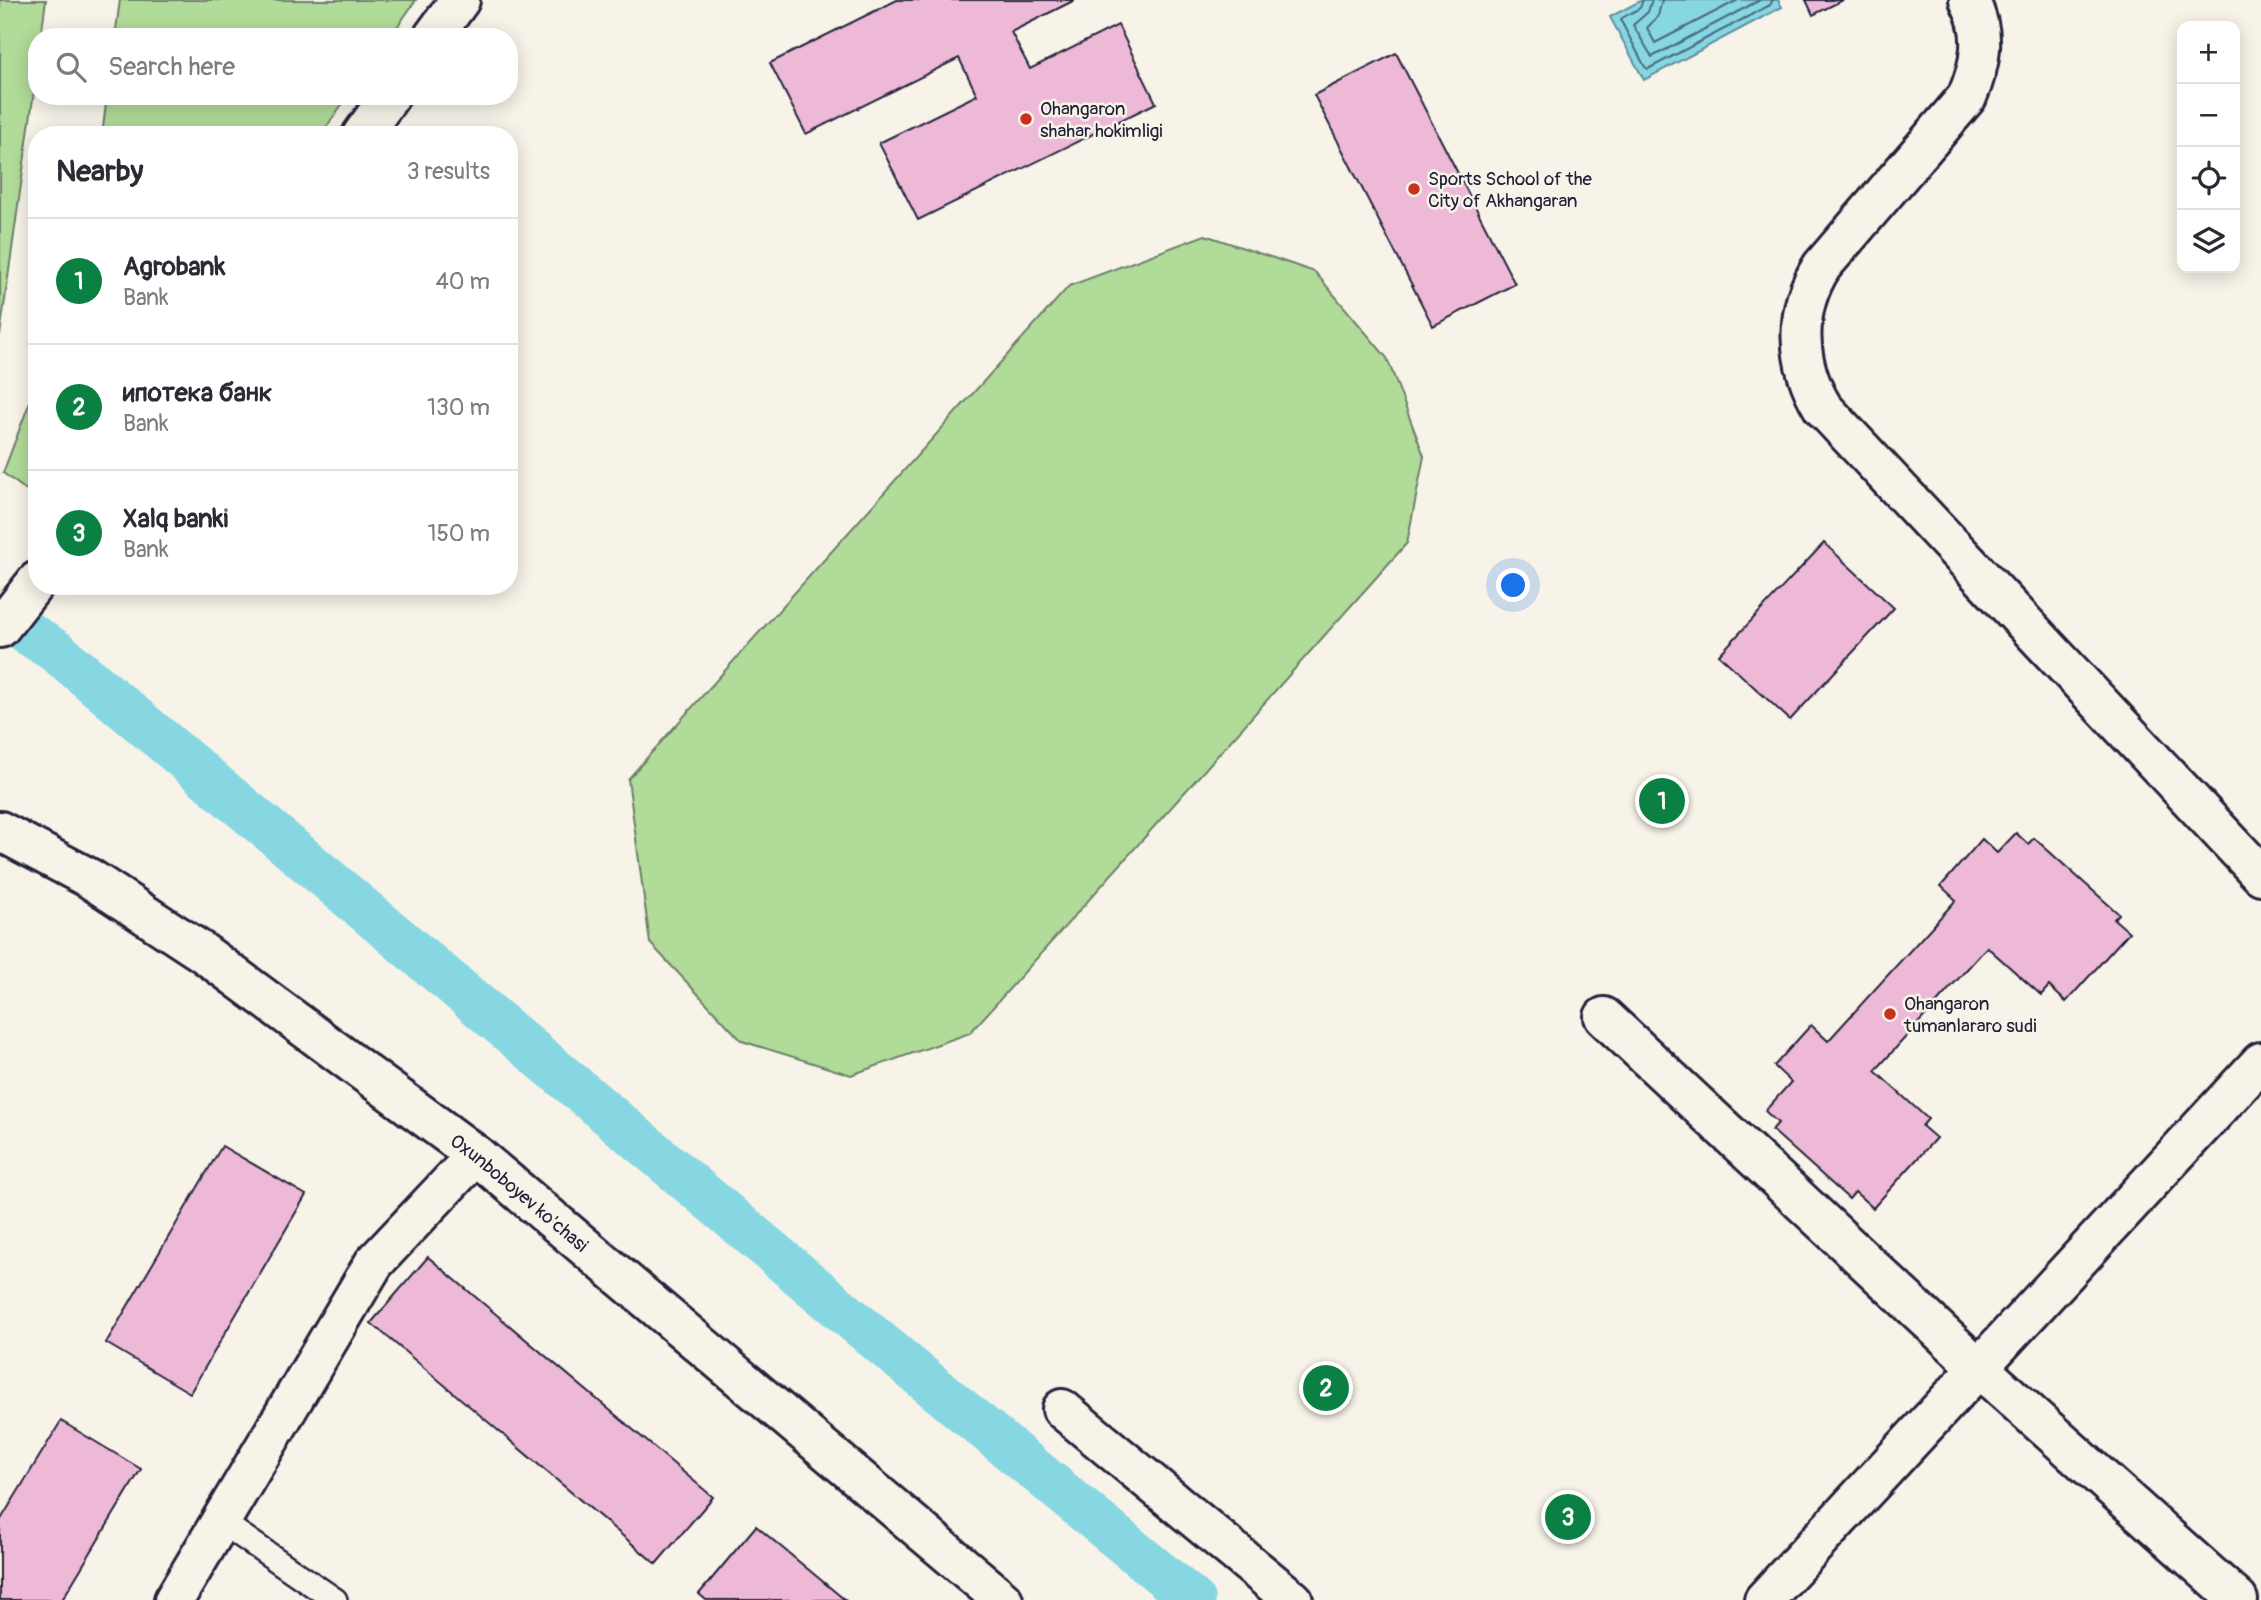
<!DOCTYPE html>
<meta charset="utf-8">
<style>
body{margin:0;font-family:Pangolin,sans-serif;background:#f2f2f3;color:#2b2b33}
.controls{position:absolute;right:21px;top:21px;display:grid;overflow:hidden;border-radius:14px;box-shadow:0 4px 18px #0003}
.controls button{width:63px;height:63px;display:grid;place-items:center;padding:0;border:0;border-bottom:2px solid #e1e1e2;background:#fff;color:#2b2b33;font:35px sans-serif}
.you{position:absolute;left:1514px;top:586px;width:24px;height:24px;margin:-18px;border:5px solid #fff;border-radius:50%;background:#1a73e8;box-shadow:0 0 0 10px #1a73e833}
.badge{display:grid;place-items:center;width:46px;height:46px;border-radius:50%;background:#0b8043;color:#fff;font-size:23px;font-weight:700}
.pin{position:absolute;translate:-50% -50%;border:4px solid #fff;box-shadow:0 2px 7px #0006}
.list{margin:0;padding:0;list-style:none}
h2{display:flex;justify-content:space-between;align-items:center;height:91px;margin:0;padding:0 28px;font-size:30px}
h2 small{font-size:23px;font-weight:400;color:#7c7c81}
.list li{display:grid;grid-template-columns:46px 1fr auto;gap:21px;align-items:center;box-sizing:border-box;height:126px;padding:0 28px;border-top:2px solid #e1e1e2}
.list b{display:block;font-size:26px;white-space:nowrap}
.list p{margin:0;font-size:23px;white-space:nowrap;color:#7c7c81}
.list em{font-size:23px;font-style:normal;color:#7c7c81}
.icon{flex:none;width:38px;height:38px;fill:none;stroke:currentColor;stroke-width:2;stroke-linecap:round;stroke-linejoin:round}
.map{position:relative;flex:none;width:2261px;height:1600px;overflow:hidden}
.search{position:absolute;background:#fff;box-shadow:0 4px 18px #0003;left:28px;top:28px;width:490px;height:77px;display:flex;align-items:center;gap:18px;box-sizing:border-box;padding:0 24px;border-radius:28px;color:#7c7c81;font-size:26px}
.panel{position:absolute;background:#fff;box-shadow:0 4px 18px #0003;left:28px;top:126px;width:490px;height:469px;border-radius:28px}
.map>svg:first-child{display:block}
</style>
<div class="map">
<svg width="2261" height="1600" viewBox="0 0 2261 1600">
<rect width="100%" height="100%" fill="#f7f3e8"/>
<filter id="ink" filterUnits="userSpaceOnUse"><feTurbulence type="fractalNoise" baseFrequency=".0143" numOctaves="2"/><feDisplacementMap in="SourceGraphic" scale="14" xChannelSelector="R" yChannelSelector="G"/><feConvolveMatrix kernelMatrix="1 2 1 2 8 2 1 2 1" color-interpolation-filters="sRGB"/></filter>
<g filter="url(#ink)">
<path fill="#b1db98" stroke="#6a7e6a" stroke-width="2" d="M0 0H46L41 37H37V70L0 335Z
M120 0H416L390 37H115Z
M107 96H348L321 135H102Z
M1205 235 1315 272 1387 358 1424 456 1407 543 970 1033 851 1075 742 1041 650 943 628 779 1069 286Z
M37 383V498L3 473Z"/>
<path fill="#87d7e2" stroke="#5f8f9f" stroke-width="2" d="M1642 0H1778L1782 7 1644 80 1610 17Z"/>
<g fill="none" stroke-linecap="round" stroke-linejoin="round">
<path stroke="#4a6a7e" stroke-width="2" d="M1643 0 1640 8 1622 18 1621 21 1645 67 1648 69 1770 5 1773 0
M1652 0 1648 12 1633 25 1652 57 1760 0
M1662 0 1658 16 1647 28 1655 43 1738 0"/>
<path stroke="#87d7e2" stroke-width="44" d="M0 615 57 652 889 1350 1193 1600"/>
</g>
<path fill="#edb9d6" stroke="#22223b" stroke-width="2" d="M897 0H1075L1011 32 1030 69 1118 25 1156 103 918 220 879 143 977 95 959 58 806 134 770 63Z
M1806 0H1843L1813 15Z
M1396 53 1515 284 1433 326 1314 95Z
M1824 543 1894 608 1790 720 1719 655Z
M2016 833 2028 844 2034 838 2119 914 2114 919 2129 932 2066 1002 2049 986 2041 995 1987 947 1875 1071 1928 1119 1922 1126 1936 1138 1873 1208 1855 1192 1849 1199 1772 1130 1778 1123 1765 1111 1791 1082 1774 1066 1811 1025 1828 1041 1956 900 1941 886 1982 839 1997 853Z
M222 1146 306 1195 190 1393 106 1343Z
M428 1257 713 1497 656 1564 371 1323Z
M61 1421 141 1469 62 1600H0V1521Z
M756 1526 845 1600H706L699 1594Z"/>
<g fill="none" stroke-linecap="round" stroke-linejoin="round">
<g stroke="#22223b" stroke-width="28">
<path id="lane" d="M220 1521 335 1600"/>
</g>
<g stroke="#22223b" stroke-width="44">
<path id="street" d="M1969 0C1987 33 1981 64 1967 97L1822 266C1793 311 1796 364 1823 408L2261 875
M433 37 460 0
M362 135 390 96
M0 628 37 581
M1604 1017 1979 1368 2238 1600
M1062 1409 1293 1600
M174 1600 374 1263 476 1155
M1764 1600 2261 1062"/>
</g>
<g stroke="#22223b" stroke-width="44">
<g id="secondary">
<path id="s1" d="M0 831 89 878 202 952 476 1155 1003 1600"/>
</g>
</g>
<use href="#lane" stroke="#f7f3e8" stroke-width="23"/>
<use href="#street" stroke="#f7f3e8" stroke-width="38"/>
<use href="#secondary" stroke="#f7f3e8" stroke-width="38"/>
</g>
</g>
<g fill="#c8321e" stroke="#f7f3e8" stroke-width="2.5">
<circle cx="1026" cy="119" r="7"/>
<circle cx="1414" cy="189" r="7"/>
<circle cx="1890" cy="1014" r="7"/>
</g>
<g text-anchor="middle" stroke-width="5" stroke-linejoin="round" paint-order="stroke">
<g font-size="19" fill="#22223b" stroke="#f7f3e8" text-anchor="start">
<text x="1040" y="115">Ohangaron<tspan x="1040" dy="22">shahar hokimligi</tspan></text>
<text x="1428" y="185">Sports School of the<tspan x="1428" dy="22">City of Akhangaran</tspan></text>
<text x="1904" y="1010">Ohangaron<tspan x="1904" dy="22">tumanlararo sudi</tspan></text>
</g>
<g font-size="19" fill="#22223b" stroke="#f7f3e8">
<text dy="7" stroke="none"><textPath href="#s1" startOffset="634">Oxunboboyev ko'chasi</textPath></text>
</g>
</g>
</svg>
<div class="controls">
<button>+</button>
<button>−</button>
<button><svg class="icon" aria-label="locate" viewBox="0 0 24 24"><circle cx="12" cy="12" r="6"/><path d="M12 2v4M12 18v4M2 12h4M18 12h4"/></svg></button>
<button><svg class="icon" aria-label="layers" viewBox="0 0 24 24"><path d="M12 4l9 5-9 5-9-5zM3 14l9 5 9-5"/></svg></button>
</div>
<div class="you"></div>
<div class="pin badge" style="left:1662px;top:801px">1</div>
<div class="pin badge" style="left:1326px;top:1388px">2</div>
<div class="pin badge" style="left:1568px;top:1517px">3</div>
<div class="search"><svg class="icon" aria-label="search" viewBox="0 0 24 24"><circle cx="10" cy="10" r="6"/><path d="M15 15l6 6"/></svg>Search here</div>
<section class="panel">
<h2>Nearby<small>3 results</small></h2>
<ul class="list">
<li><span class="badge">1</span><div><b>Agrobank</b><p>Bank</p></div><em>40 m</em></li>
<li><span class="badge">2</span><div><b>ипотека банк</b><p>Bank</p></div><em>130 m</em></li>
<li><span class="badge">3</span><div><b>Xalq banki</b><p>Bank</p></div><em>150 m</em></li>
</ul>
</section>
</div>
